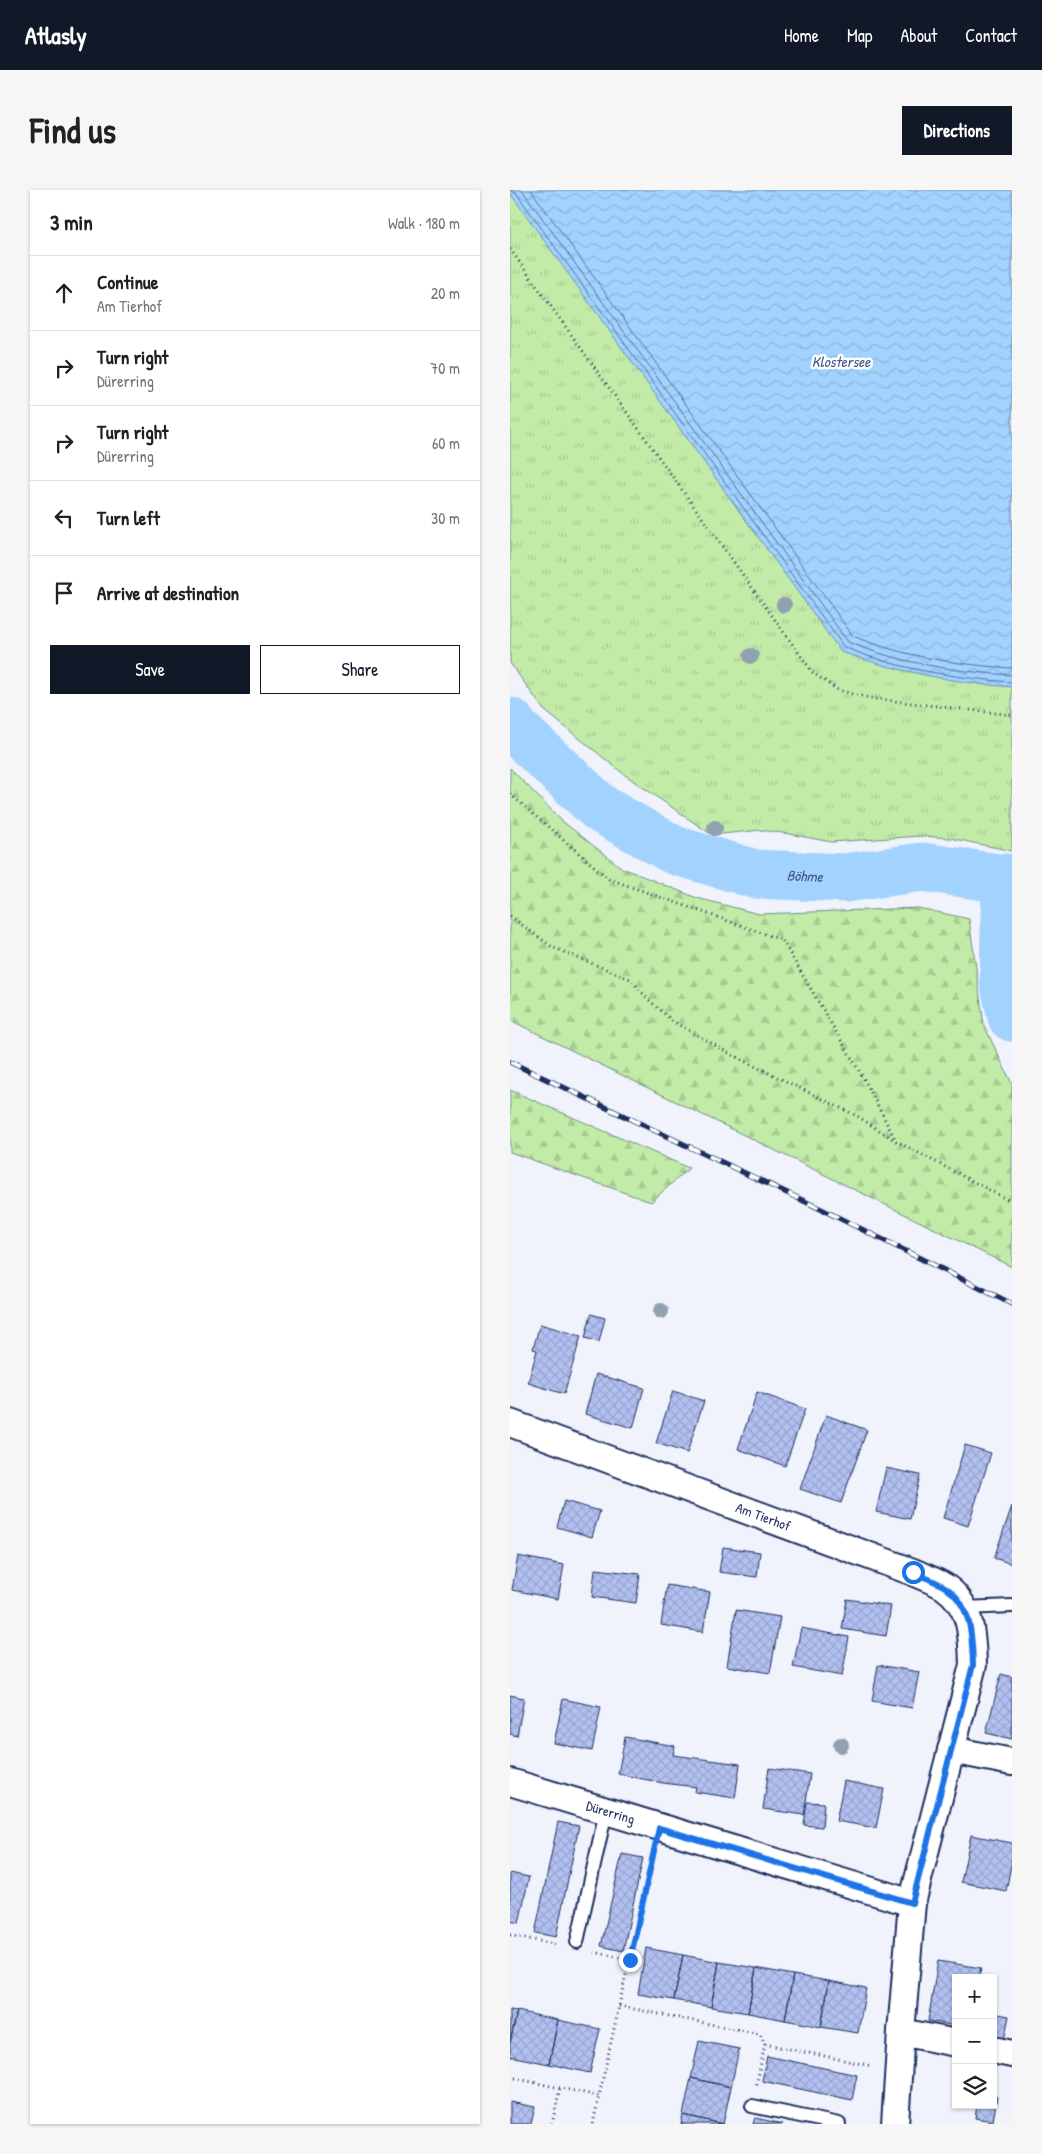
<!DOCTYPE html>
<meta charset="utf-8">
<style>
body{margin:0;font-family:"Patrick Hand",sans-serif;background:#f6f6f6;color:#202124}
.controls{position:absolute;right:15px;bottom:15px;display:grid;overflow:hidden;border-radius:0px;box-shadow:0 1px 4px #0004}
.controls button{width:45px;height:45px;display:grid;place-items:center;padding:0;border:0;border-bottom:1px solid #e0e0e0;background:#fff;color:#202124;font:25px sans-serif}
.stop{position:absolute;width:15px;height:15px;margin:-11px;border:4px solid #1a73e8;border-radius:50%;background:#fff}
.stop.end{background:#1a73e8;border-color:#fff;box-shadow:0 1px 5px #0008}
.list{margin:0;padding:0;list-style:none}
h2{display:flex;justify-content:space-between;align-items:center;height:65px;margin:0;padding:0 20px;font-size:21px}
h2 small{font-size:16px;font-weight:400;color:#757577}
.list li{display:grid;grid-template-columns:32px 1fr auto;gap:15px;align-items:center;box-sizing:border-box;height:75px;padding:0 20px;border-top:1px solid #e0e0e0}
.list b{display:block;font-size:19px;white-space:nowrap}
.list p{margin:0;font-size:16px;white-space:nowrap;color:#757577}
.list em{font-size:16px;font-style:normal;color:#757577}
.actions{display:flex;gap:10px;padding:15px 20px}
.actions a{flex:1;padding:11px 0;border:1px solid #111827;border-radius:0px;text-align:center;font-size:18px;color:#111827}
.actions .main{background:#111827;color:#fff}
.icon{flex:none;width:28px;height:28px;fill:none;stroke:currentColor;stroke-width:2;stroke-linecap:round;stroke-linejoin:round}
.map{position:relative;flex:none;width:502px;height:1934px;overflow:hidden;border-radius:0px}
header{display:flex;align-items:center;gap:30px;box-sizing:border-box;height:70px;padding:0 25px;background:#111827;color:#fff}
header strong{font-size:24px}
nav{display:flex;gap:28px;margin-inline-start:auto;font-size:18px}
.intro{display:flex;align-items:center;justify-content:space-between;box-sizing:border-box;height:120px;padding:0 30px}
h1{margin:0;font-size:35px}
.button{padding:12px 22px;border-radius:0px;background:#111827;color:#fff;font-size:18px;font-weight:700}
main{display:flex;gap:30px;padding:0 30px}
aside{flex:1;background:#fff;border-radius:0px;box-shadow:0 1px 4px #0004}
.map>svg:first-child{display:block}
</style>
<header>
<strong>Atlasly</strong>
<nav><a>Home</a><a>Map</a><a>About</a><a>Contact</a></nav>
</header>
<div class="intro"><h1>Find us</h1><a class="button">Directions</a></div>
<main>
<aside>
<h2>3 min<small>Walk · 180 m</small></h2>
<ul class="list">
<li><svg class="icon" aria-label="ahead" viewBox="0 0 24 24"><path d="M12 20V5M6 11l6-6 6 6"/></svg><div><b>Continue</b><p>Am Tierhof</p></div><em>20 m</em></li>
<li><svg class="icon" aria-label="right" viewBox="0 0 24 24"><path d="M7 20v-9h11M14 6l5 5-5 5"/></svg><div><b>Turn right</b><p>Dürerring</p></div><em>70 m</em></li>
<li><svg class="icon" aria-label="right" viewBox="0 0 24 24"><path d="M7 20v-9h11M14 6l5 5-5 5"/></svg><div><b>Turn right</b><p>Dürerring</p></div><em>60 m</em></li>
<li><svg class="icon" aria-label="left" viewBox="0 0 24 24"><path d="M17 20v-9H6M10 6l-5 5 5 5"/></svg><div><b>Turn left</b></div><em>30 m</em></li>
<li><svg class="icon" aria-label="arrive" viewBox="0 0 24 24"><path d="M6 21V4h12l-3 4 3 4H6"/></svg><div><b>Arrive at destination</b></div></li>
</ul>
<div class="actions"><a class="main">Save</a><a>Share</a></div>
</aside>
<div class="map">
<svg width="502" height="1934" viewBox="0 0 502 1934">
<defs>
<pattern id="forest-firs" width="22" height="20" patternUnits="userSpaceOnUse" patternTransform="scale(1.25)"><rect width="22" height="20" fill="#c2eba7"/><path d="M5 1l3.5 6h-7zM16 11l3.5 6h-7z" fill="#a6ca92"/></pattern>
<pattern id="park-tufts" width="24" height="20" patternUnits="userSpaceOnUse" patternTransform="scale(1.25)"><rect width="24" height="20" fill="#c2eba7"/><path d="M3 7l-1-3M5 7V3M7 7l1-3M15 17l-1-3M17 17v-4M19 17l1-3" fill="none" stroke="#a6ca92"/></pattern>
<pattern id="water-waves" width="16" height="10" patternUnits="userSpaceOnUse" patternTransform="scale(1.25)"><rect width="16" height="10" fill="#a2d2fe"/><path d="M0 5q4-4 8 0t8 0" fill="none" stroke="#8bb5dc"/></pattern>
<pattern id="building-cross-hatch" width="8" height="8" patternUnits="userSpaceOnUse" patternTransform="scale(1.25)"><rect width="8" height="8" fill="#b2c0f0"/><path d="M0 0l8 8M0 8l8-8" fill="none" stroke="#98a5d0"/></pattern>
</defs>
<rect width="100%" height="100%" fill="#f0f2fc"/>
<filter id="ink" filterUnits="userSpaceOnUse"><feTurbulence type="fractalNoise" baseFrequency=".02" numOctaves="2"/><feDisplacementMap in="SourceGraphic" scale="10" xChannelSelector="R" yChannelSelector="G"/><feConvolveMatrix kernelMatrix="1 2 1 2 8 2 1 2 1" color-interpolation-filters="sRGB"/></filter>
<g filter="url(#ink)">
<path fill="url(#forest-firs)" stroke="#6e8d82" d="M0 578 52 631 112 678 187 708 249 724 408 718 459 729 474 835 502 894V1077L0 830Z
M0 900 179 978 141 1012 0 962Z"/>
<path fill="url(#park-tufts)" stroke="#6e8d82" d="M0 0H502V661L440 648 410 646 321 652 280 644 251 640 202 645 115 585 34 520 0 473Z"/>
<path fill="url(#water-waves)" stroke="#6c91be" d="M0 0H502V497C444 493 386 481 331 462L0 3Z"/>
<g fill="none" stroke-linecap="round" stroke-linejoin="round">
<path stroke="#51709e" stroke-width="1" d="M0 0 6 3 334 457C386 479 446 488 502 492
M12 0 338 452C389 473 447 482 502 485
M21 0 343 446C391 466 450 475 502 478"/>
<g stroke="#a2d2fe" stroke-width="49">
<path id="s1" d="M0 532 7 541 91 619 164 660 245 684 335 688 412 677 502 690"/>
<path d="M496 688 494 791 502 827"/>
</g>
</g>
<path fill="url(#building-cross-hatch)" stroke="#1b2f5e" d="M81 1124 95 1128 89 1152 75 1148Z
M30 1134 71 1146 54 1204 18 1193 27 1160 23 1159Z
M86 1184 134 1198 123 1238 75 1224Z
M163 1201 194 1211 177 1263 146 1253Z
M247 1202 295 1219 275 1276 228 1259Z
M316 1225 357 1240 331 1313 290 1299Z
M455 1255 481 1263 458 1336 433 1328Z
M376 1278 410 1285 400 1329 366 1322Z
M54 1311 90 1321 82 1347 47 1337Z
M502 1316V1374L484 1368Z
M213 1357 250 1362 247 1387 209 1382Z
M8 1366 54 1375 48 1409 2 1400Z
M85 1379 130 1384 126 1413 82 1407Z
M157 1395 200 1402 193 1442 151 1435Z
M337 1409 381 1416 376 1446 332 1439Z
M226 1420 270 1427 260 1483 217 1476Z
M291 1438 339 1447 332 1486 283 1477Z
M368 1475 409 1482 402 1518 362 1511Z
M491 1484 502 1487V1549L476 1543Z
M0 1505 14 1508 7 1546 0 1544Z
M53 1509 91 1517 82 1561 44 1553Z
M115 1547 165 1556 163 1565 230 1574 225 1608 185 1602 186 1597 153 1593 108 1584Z
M259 1578 300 1584 294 1625 253 1619Z
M334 1591 374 1599 366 1638 326 1631Z
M297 1612 314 1613 312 1637 294 1635Z
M48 1632 69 1636 46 1747 25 1743Z
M461 1645 502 1653V1670L496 1701 451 1692Z
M112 1664 133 1668 113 1761 91 1756Z
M0 1683 19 1687 9 1733 0 1731Z
M136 1758 173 1765 164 1810 128 1804Z
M173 1765 209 1772 201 1817 164 1810Z
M428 1771 471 1778 469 1788H446V1836L418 1831Z
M209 1772 246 1778 238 1823 201 1817Z
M246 1778 283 1785 275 1830 238 1823Z
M283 1785 319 1791 311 1837 275 1830Z
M319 1791 356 1798 348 1843 311 1837Z
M0 1820 7 1821 0 1853Z
M7 1821 48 1830 39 1874 0 1866V1853Z
M483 1823 499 1826 494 1850 483 1848Z
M48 1830 90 1839 80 1883 39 1874Z
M189 1851 229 1859 221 1897 181 1888Z
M257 1866 347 1885 342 1910 252 1891Z
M181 1888 221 1897 213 1934 173 1925Z
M483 1906 487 1907 483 1931 465 1928 467 1915H483Z
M0 1912 25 1917 21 1934H0Z
M173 1925 213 1934H171Z
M245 1928 273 1934H243Z"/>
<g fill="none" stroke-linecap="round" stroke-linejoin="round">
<g stroke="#1b2f5e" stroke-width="16">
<path id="service" d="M455 1418 502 1416
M67 1752 96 1621
M242 1916 329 1934"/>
</g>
<g stroke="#1b2f5e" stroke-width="30">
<g id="minor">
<path id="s2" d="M0 1233 403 1382C413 1387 426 1391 435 1397 462 1416 462 1445 463 1475L402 1713 391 1842 385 1934"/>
<path d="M441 1560 502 1572"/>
<path id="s3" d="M0 1592 402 1713"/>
<path d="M391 1842 446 1853"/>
<path d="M483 1860 502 1864"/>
</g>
</g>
<path stroke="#1b2f5e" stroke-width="3" stroke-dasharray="1 4" stroke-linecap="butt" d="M0 59 303 483 328 500 359 508 502 525
M0 604 99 689 272 750 355 891 386 951
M0 726 42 757 120 789 140 811 164 832 224 866 347 926 386 951 502 1012
M0 1745 48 1755
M84 1762 120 1770
M109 1816 250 1844 255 1854 246 1897
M255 1854 362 1876
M0 1887 50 1898
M42 1934 50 1898 89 1906 143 1663
M83 1934 89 1906"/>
<use href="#service" stroke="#fff" stroke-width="12"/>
<use href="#minor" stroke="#fff" stroke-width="26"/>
<g stroke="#1b2f5e" stroke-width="5.5">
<path id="rail" d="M0 872 313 1020 502 1114"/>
</g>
<use href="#rail" stroke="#fff" stroke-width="4" stroke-dasharray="11" stroke-linecap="butt"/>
</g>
<g fill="#92a1af">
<circle cx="274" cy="415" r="8"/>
<circle cx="241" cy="466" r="8"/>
<circle cx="205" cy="638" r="8"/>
<circle cx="151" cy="1121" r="8"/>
<circle cx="331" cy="1555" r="8"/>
</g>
</g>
<g fill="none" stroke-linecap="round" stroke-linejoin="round" filter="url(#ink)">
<path stroke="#1a73e8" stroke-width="6" d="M120 1770 149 1638 402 1713 463 1475C462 1446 462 1415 435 1397 426 1391 413 1387 403 1382"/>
</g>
<g text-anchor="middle" stroke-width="5" stroke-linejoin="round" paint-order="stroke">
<g font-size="14" fill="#1b2f5e" stroke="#fff">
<text dy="5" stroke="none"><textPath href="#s2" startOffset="270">Am Tierhof</textPath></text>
<text dy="5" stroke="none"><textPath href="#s3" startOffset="105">Dürerring</textPath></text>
</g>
<g font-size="15" font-style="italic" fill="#3d5886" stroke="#fff">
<text x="331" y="177">Klostersee</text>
<text dy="5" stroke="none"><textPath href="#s1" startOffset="344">Böhme</textPath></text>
</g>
</g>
</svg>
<div class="controls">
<button>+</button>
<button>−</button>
<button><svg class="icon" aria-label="layers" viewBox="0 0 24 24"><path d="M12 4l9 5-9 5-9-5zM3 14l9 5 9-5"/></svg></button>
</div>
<div class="stop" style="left:403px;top:1382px"></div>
<div class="stop end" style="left:120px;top:1770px"></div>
</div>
</main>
